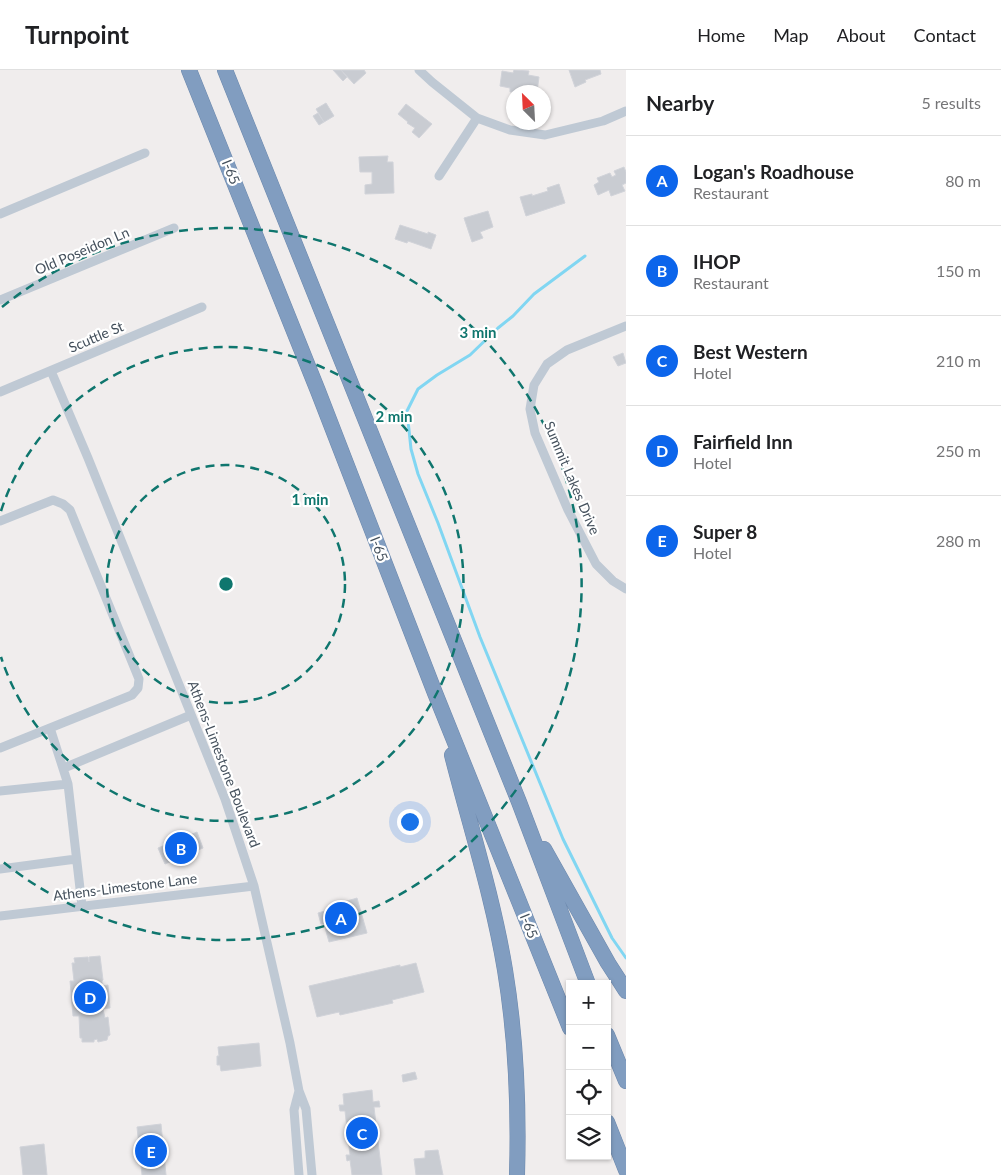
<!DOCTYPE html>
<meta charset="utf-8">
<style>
body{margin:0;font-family:Lato,sans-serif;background:#f6f6f6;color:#202124}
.controls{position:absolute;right:15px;bottom:15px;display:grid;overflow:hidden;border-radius:0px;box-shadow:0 1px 4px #0004}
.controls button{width:45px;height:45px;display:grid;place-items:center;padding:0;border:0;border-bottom:1px solid #e0e0e0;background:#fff;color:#202124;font:25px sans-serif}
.compass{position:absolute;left:506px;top:15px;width:45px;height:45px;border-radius:50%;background:#fff;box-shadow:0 1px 4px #0004;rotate:336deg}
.you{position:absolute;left:409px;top:751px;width:18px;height:18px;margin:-12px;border:4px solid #fff;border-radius:50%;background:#1a73e8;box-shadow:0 0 0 8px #1a73e833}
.badge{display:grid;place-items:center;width:32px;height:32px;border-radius:50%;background:#0c65eb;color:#fff;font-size:16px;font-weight:700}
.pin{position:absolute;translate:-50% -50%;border:2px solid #fff;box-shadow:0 1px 5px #0006}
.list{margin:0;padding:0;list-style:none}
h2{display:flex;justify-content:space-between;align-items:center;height:65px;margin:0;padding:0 20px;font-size:21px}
h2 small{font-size:16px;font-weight:400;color:#757577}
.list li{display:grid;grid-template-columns:32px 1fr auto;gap:15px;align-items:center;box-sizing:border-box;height:90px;padding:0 20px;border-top:1px solid #e0e0e0}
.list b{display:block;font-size:19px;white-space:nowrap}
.list p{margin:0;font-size:16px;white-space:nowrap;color:#757577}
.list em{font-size:16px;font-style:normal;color:#757577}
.icon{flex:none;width:28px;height:28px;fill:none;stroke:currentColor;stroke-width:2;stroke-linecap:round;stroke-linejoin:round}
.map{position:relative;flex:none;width:626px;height:1105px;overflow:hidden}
header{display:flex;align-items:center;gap:30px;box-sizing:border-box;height:70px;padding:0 25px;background:#fff;border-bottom:1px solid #e0e0e0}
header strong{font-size:24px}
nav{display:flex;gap:28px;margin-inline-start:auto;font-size:18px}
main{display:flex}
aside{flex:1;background:#fff}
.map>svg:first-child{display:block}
</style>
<header>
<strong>Turnpoint</strong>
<nav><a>Home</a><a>Map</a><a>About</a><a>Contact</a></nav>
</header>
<main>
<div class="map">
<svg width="626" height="1105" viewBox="0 0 626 1105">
<rect width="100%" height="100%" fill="#f0eded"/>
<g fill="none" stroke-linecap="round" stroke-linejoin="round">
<path stroke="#81d6f2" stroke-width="3" d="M585 186 534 224 513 246 498 258 470 285 437 305 418 319 407 341 411 379 418 404 438 453 480 567 563 769 612 868 626 888"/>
</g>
<path fill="#c9ccd2" stroke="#d1d3d9" d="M333 0H341L347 7 343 11Z
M341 0H364L366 3 354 14Z
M514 0 529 1 528 5 539 7 537 22 526 20V22H510V18L500 16 502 1 513 3Z
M569 0H600L601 4 585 10 586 12 575 17Z
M326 33 334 46 324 52 316 39Z
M406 34 432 54 419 68 412 62 415 58 407 53 408 52 398 44Z
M318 43 324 52 319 55 313 46Z
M388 86 387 92H393L394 123 365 124V115L372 114V102H360L359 87Z
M624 97 626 102V113L622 115 625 121 611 126 609 120 598 125 594 115 599 112 597 108 610 103 612 107 616 105 614 101Z
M559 114 565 133 526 146 520 127 532 124V126L548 121 547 118Z
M488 141 493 157 480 162 483 168 472 172 464 148Z
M400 155 428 164V162L436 165 431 179 408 171 407 173 395 169Z
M623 283 626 293 618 296 613 287Z
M197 762 203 778 165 794 158 778Z
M357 828 367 863 329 872 324 854H321L318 843 328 840 327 837Z
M100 886 103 910 102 911V916L108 915 110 938 103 939 105 948 108 947 110 965 108 966 107 970 98 972 97 969 94 970V972H82V968H80L79 946H73L70 911H74L72 893H75L74 888 88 887 89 892V887Z
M416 893 424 922 392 930 393 933 340 945 339 942 317 947 309 916 400 895V897Z
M259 973 261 996 221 1001 220 995H217V986H219L218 977Z
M415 1002 417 1009 403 1012 402 1005Z
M372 1020 373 1032 379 1031 380 1037H374L382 1105H352L350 1090 347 1091 346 1085H350L345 1041H340L339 1035H344L343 1024Z
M161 1054 166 1105H142L137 1057Z
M44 1074 47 1105H23L20 1077Z
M438 1080 443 1105H416L414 1089 425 1088V1081Z"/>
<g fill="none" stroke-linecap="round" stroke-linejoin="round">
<g stroke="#6c88ac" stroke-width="16">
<path id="motorway" d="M189 0 318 321 435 623 570 958
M225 0 519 732 588 914
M452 685C470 756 493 827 505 900 516 967 519 1037 517 1105
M544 779 608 893 626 921
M607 965 626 1011
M607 1052 626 1100"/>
</g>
<path stroke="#bfc9d4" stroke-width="9" d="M419 0 432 12 477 48 510 60 545 65 603 51 626 41
M439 106 477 48
M0 144 145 83
M0 230 174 158
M626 256 567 280 547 294 534 315 530 339 535 363 568 440 596 494 613 511 626 519
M51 301 88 388 225 729 254 816 290 973 299 1021 306 1039 312 1105
M0 322 202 237
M0 451 53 430 63 434 70 440 139 609 138 618 132 625 0 678
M50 658 68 714 82 836
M64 698 191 645
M0 721 68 714
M0 799 76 789
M0 846 254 816
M299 1021 294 1040 299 1105"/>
<use href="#motorway" stroke="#819dc0" stroke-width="15"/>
</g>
<g fill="none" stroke="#0f766e" stroke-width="2.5" stroke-dasharray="9 6">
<circle cx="226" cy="514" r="119"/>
<path d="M1 441A237 237 0 1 1 1 587"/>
<path d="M2 237A356 356 0 1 1 2 791"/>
</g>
<g text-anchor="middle" stroke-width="4.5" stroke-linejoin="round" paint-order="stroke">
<g font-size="14" fill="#44505c" stroke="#fff">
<text transform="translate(231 102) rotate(68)" y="5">I-65</text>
<text transform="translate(82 181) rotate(-23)" y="5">Old Poseidon Ln</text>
<text transform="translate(96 267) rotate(-23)" y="5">Scuttle St</text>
<text transform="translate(572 408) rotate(67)" y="5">Summit Lakes Drive</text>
<text transform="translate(379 479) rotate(69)" y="5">I-65</text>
<text transform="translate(224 694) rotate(69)" y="5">Athens-Limestone Boulevard</text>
<text transform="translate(125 817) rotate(-7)" y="5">Athens-Limestone Lane</text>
<text transform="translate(529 856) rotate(68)" y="5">I-65</text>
</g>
</g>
<circle cx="226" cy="514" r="8" fill="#0f766e" stroke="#fff" stroke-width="2.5"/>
<g font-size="15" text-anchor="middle" font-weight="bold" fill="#0f766e" stroke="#fff" stroke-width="4.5" stroke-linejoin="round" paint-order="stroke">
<text x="478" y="268">3 min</text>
<text x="394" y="352">2 min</text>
<text x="310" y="435">1 min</text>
</g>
</svg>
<div class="controls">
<button>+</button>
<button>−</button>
<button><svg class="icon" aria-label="locate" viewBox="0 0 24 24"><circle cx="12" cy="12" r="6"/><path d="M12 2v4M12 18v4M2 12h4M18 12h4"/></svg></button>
<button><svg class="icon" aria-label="layers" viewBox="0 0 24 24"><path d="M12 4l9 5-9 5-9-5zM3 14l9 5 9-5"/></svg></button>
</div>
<svg class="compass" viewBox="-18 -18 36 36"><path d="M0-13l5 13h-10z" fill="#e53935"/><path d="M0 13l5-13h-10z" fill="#757577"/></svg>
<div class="you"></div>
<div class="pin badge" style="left:341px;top:848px">A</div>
<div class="pin badge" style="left:181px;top:778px">B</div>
<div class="pin badge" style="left:362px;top:1063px">C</div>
<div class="pin badge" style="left:90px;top:927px">D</div>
<div class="pin badge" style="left:151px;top:1081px">E</div>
</div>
<aside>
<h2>Nearby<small>5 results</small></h2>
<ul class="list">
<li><span class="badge">A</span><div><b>Logan's Roadhouse</b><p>Restaurant</p></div><em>80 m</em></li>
<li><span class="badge">B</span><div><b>IHOP</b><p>Restaurant</p></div><em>150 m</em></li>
<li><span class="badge">C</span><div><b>Best Western</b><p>Hotel</p></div><em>210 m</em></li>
<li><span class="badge">D</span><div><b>Fairfield Inn</b><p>Hotel</p></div><em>250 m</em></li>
<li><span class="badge">E</span><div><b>Super 8</b><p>Hotel</p></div><em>280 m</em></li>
</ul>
</aside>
</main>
